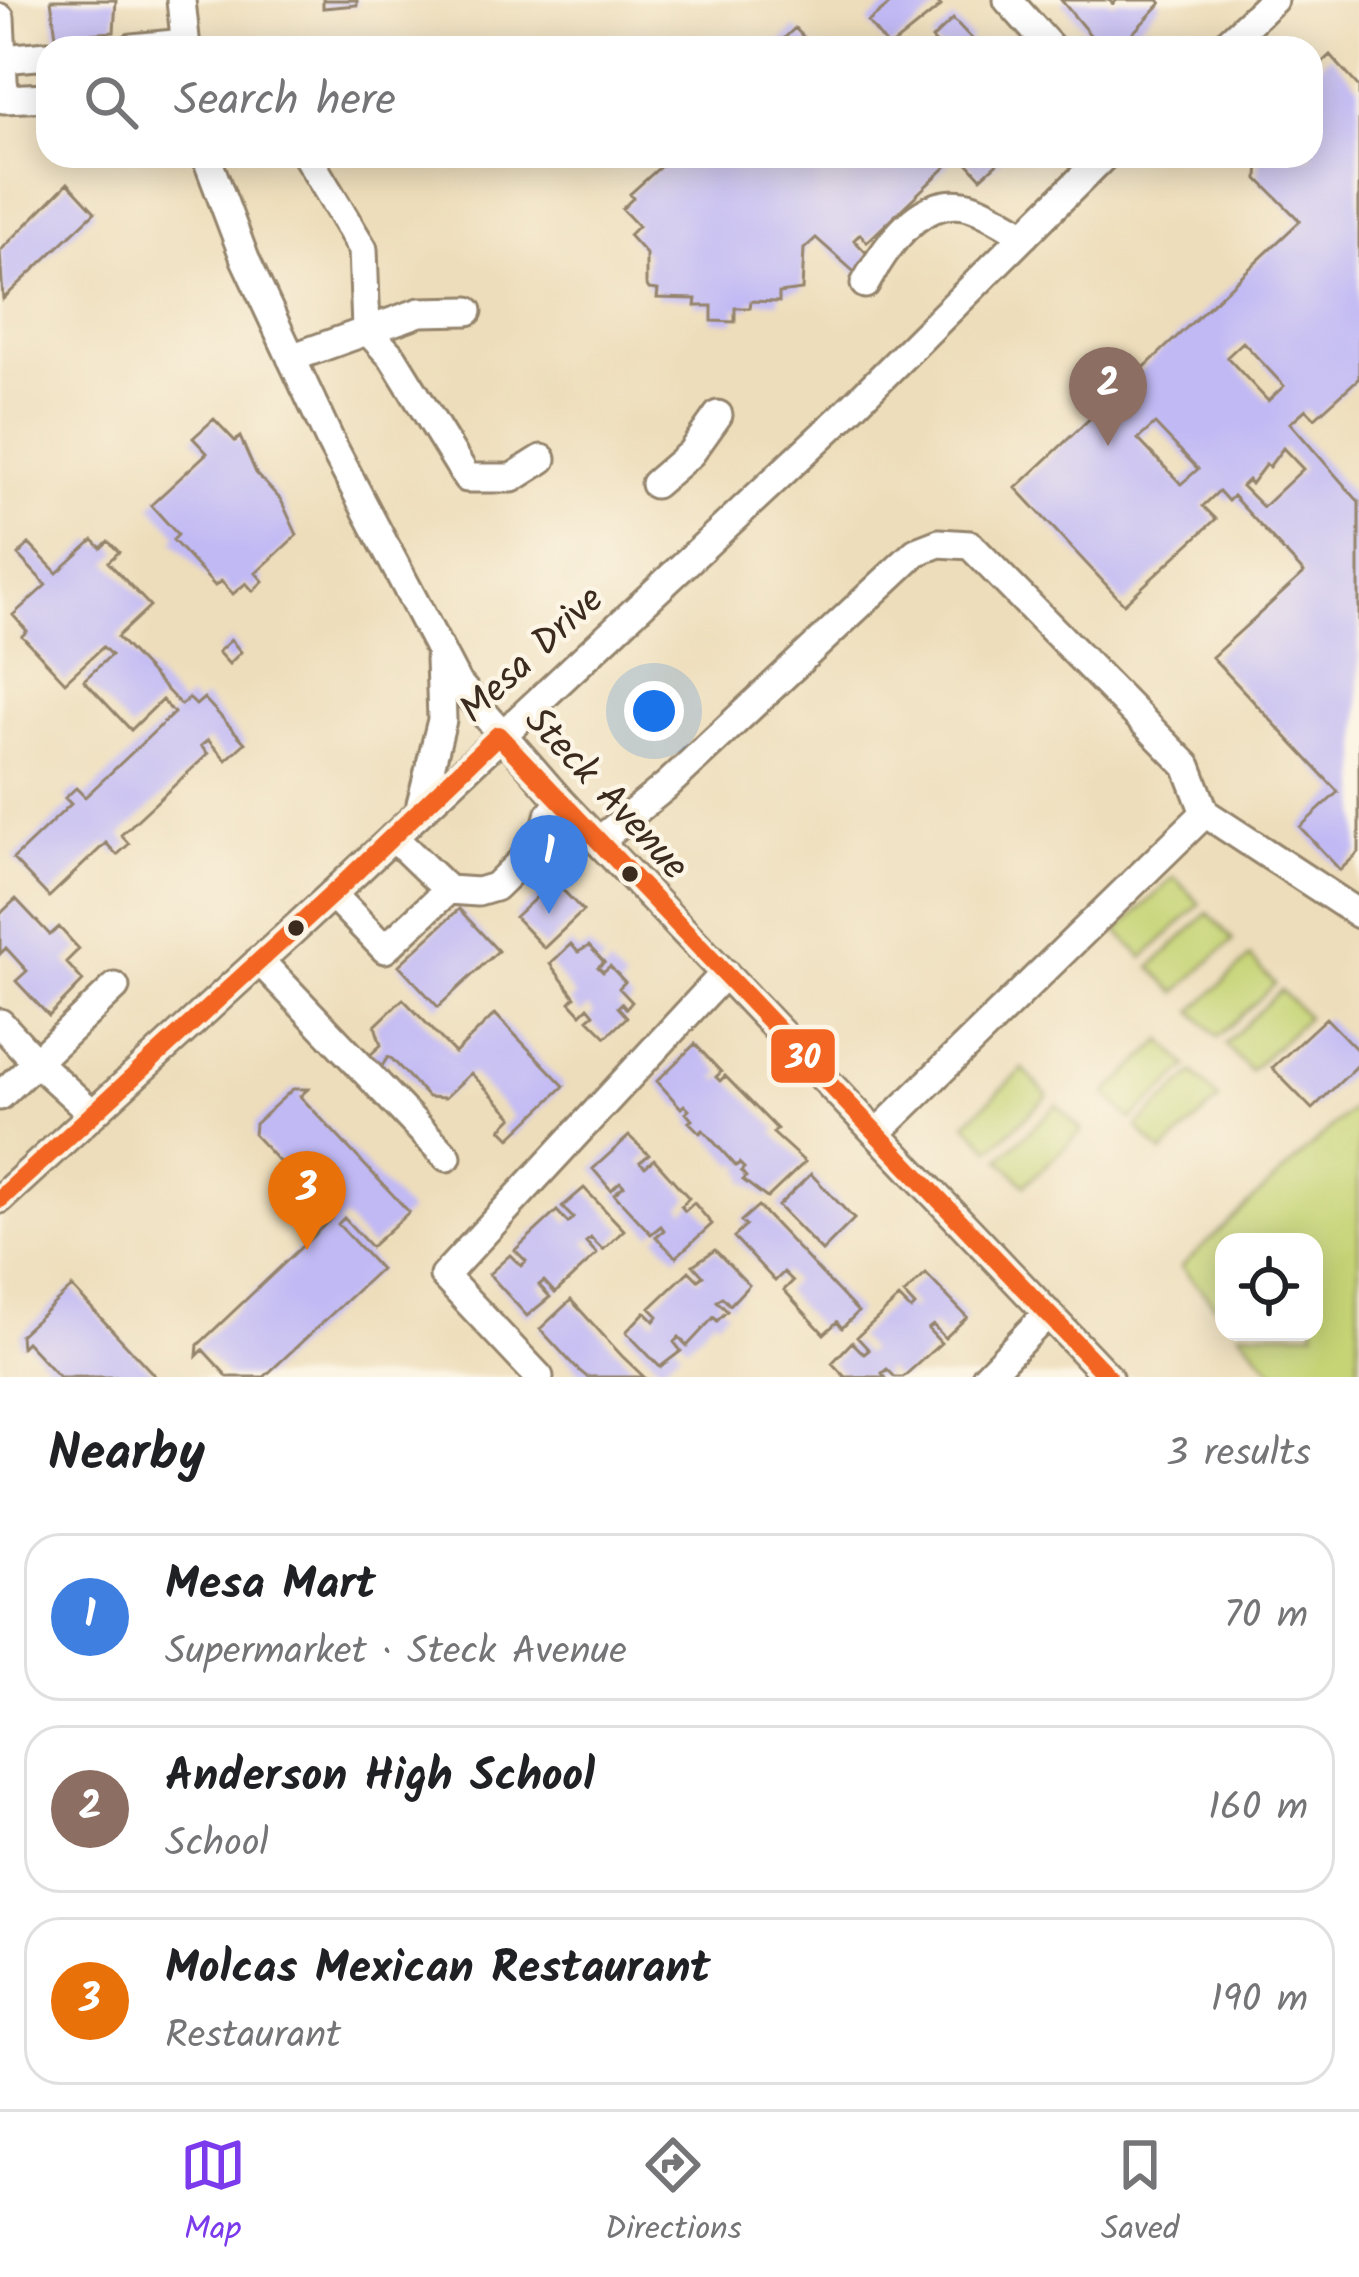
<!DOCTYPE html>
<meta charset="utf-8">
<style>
body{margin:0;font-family:Kalam,sans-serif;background:#f2f2f2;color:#202124}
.controls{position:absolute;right:36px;bottom:36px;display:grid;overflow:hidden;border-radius:24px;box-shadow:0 6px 30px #0003}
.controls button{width:108px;height:108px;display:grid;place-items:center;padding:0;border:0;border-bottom:3px solid #e0e0e0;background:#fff;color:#202124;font:60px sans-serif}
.you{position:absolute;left:654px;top:711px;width:42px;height:42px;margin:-30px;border:9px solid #fff;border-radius:50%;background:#1a73e8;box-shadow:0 0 0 18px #1a73e833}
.badge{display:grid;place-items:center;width:78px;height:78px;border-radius:50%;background:#7c3aed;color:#fff;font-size:39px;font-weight:700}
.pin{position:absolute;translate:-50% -99px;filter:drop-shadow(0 3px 6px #0008)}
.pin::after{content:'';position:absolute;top:63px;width:42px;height:36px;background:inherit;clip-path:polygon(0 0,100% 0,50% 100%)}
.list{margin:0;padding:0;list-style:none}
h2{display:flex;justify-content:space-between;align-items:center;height:156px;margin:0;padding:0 48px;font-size:51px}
h2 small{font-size:39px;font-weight:400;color:#757577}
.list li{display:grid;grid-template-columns:78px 1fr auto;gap:36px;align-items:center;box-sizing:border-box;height:168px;margin:0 24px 24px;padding:0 24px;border:3px solid #e0e0e0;border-radius:36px}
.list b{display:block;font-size:45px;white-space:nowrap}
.list p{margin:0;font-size:39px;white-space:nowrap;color:#757577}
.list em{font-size:39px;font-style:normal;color:#757577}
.icon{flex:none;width:66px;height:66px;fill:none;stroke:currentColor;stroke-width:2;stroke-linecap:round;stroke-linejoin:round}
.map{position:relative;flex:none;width:1359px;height:1377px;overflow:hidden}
.search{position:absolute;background:#fff;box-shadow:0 6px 30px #0003;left:36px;right:36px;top:36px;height:132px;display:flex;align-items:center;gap:30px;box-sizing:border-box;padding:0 42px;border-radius:36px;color:#757577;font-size:45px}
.sheet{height:732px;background:#fff}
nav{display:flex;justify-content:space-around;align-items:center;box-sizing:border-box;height:168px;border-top:3px solid #e0e0e0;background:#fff;font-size:33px;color:#757577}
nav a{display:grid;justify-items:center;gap:6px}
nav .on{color:#7c3aed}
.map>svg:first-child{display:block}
</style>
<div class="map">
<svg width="1359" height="1377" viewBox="0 0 1359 1377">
<rect width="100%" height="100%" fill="#fcf5e5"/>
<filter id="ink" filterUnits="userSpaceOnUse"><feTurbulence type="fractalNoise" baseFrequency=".00833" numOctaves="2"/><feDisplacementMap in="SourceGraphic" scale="24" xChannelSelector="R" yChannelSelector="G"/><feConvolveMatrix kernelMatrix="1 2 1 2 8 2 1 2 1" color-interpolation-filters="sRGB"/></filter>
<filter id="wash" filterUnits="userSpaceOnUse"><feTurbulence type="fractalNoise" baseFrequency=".004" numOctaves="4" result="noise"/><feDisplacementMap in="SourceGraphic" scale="48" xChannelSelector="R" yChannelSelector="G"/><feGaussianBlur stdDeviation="2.7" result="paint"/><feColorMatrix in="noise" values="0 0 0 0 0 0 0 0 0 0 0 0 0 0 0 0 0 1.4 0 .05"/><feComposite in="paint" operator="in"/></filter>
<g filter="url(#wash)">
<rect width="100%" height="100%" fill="#edddba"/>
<path fill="#c6d476" stroke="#807f4a" stroke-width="3" d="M1174 877 1200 904 1143 958 1117 931Z
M1208 913 1233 940 1176 993 1151 967Z
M1250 957 1275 984 1218 1037 1193 1011Z
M1281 990 1307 1017 1250 1071 1225 1044Z
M1163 1040 1188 1067 1131 1120 1106 1094Z
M1023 1069 1048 1096 991 1149 966 1123Z
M1194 1073 1219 1100 1162 1153 1137 1127Z
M1359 1102V1377H1279L1239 1332H1314V1242H1224V1315L1181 1267Z
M1057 1105 1082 1131 1025 1185 1000 1159Z"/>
<g id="blocks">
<path fill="#c1b9f4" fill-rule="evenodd" d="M51 0H116L114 32 56 36Z
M323 0H357V5L323 8Z
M895 0H936L941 6 889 48 868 22Z
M1061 0H1109L1113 4 1117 0H1158L1161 3 1119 48H1101Z
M953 19 972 39 963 48H940L932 39Z
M795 28 814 48H774Z
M1330 55 1359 87V378L1315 418 1306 409 1290 423 1359 502V852L1340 870 1300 827 1338 792 1212 657 1304 573 1233 496 1228 501 1219 491 1203 506 1216 519 1124 604 1016 488 1300 221 1258 179 1259 156H1311V73ZM1243 342 1284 386 1268 401 1227 357ZM1155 424 1198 469 1181 484 1138 439ZM1283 448 1303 469 1263 507 1242 486 1248 480 1251 484 1266 464 1269 467Z
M652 156H943L950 163 867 242 860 234 854 240 875 262 860 277 816 238 804 249 802 290 779 293V302L751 301 750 308H735V322L712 321V306H695L696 299 657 298 658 290 649 289 646 284V254L629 235 638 226 622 209 633 198 630 194 661 166Z
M961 156H1005L981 178Z
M68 183 95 212 3 299 0 251Z
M214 419 235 441 240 437 256 473 281 500 297 535 256 573 263 581 253 591 246 583 233 594 221 581 215 586 173 540 178 535 151 505 207 453 193 438Z
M93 540 101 548 108 541 119 552 108 562 150 606 117 637 181 705 189 698 196 705 204 698 245 743 226 760 208 740 201 746 208 754 121 835 129 844 117 855 106 843 49 897 13 859 71 804 65 798 76 788 85 797 174 713 162 700 131 730 84 680 111 655 103 647 65 682 22 636 27 631 13 615 46 585 18 555 29 544 57 573Z
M231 640 241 652 229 664 218 652Z
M554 881 583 911 544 948 515 917Z
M16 899 50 935 59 927 79 949 66 962 83 981 49 1016 16 981 27 971 6 948 0 954V914Z
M459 909 498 951 438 1007 399 965Z
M571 944 578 952 589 946 604 962 598 967 603 972 610 966 625 982 619 988 632 1002 626 1008 622 1003 618 1007 627 1017 606 1037 588 1019 594 1014 588 1007 581 1014 570 1002 575 997 550 964Z
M403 999 455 1053 495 1014 564 1086 510 1138 501 1129 513 1117 471 1073 445 1098 428 1097 392 1059 388 1057 380 1069 368 1057 381 1045 375 1026Z
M1326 1018 1359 1052V1064L1312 1109 1272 1068Z
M695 1044 721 1072 716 1077 720 1081 725 1076 777 1129 773 1133 805 1162 767 1198 743 1180 746 1177 741 1171 744 1168 739 1163 736 1166 703 1130 700 1133 689 1122 692 1120 686 1113 689 1110 684 1105 681 1108 657 1081Z
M293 1089H308L300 1096 409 1212 371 1247 344 1218 338 1224 380 1269 264 1377H228L203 1350 197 1356 198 1345 332 1218 254 1135 255 1124Z
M629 1136 649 1155 640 1162 645 1167 654 1159 689 1198 681 1206 685 1211 694 1203 712 1224 676 1257 656 1237 664 1230 661 1226 651 1234 614 1194 624 1186 620 1182 611 1190 593 1169Z
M811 1174 854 1219 822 1251 778 1206Z
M584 1188 624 1230 603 1250 591 1238 586 1242 597 1254 555 1293 544 1281 539 1285 550 1297 527 1316 489 1274 510 1255 521 1266 526 1261 515 1250 557 1211 568 1223 573 1218 562 1207Z
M758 1206 858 1312 842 1328 837 1322 824 1334 784 1290 793 1281 784 1272 775 1281 734 1237 746 1226 741 1221Z
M715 1250 749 1285 730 1305 722 1297 717 1301 727 1311 717 1321 714 1317 687 1346 679 1337 674 1342 681 1351 660 1367 626 1332 645 1312 654 1321 658 1316 650 1308 689 1271 698 1280 703 1276 693 1265Z
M926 1274 967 1317 945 1338 933 1325 928 1329 941 1343 903 1377H895L887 1369 882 1373 885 1377H845L832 1363 852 1342 864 1354 869 1350 857 1337 899 1298 911 1310 915 1306 904 1294Z
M72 1287 156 1377H59L26 1342 21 1347 20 1335Z
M571 1300 622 1356 644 1377H587L576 1368 540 1329Z"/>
</g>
</g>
<g filter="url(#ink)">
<use href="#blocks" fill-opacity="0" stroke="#94846c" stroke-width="3"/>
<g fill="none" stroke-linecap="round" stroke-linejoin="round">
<g stroke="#94846c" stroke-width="33">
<path id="minor" d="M181 0 186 48
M1008 0 1051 48
M0 18 4 99 48 97
M132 48 185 43
M1222 48 1273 0
M3 59 48 55
M206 156 245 259 332 445 456 681 561 802 1108 1377
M307 156 363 249 366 329 393 358 467 478H512L542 459
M865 284C883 251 918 197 964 205 984 209 1007 225 1025 235
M291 358 420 312 468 311
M655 484 691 453 718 415
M421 804 442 720 440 659
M600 840 666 786 916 552 939 543 970 545 1187 766 1205 813
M448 890 478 892 495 887 543 840 549 816 561 802
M332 894 385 949 448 890 393 837
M259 960 447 1157
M0 1023 36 1062 92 1113
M0 1096 115 987
M877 1133 1205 813 1359 914
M0 1199 340 887 844 415 1104 156
M539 1377 444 1276 725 973
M986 1377 1048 1313"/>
</g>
<use href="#minor" stroke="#fff" stroke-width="27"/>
<g stroke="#fcf5e5" stroke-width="27">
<path id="bus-1" d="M498 735 1108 1377
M0 1199 340 887 498 735"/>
</g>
<use href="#bus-1" stroke="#f26522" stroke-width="18"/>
</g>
</g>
<g fill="#3b2a1e" stroke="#fcf5e5" stroke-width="4.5">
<circle cx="630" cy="874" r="10"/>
<circle cx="296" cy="928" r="10"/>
</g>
<g text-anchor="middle" stroke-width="9" stroke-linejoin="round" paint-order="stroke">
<g font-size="39" fill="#3b2a1e" stroke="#fcf5e5">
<text transform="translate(530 653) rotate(-43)" y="14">Mesa Drive</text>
<text transform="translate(608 792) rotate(47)" y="14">Steck Avenue</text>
</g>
</g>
<rect stroke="#fcf5e5" stroke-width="4.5" x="769" y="1027" width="68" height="58" rx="12" fill="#f26522"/>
<g font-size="33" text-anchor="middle" font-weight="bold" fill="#fff">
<text x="803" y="1068">30</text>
</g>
</svg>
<div class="controls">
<button><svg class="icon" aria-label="locate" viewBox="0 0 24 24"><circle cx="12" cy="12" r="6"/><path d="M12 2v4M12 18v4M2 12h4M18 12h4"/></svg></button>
</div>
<div class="you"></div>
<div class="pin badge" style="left:549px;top:914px;background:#3f7fe0">1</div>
<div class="pin badge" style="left:1108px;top:446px;background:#8d6e63">2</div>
<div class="pin badge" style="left:307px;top:1250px;background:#e8710a">3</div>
<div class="search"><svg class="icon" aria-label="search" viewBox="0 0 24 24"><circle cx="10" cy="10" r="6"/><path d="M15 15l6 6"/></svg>Search here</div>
</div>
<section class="sheet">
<h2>Nearby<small>3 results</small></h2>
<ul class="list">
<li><span class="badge" style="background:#3f7fe0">1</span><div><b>Mesa Mart</b><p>Supermarket · Steck Avenue</p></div><em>70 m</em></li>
<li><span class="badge" style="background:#8d6e63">2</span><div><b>Anderson High School</b><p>School</p></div><em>160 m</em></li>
<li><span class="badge" style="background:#e8710a">3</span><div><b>Molcas Mexican Restaurant</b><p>Restaurant</p></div><em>190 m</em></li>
</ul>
</section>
<nav>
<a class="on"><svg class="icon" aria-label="map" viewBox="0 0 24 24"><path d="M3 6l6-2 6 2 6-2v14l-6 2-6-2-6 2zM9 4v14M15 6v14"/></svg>Map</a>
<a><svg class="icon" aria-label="directions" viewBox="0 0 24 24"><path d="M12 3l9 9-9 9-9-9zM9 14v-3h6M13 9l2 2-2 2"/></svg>Directions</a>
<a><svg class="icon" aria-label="saved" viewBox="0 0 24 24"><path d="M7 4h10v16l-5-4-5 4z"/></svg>Saved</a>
</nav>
